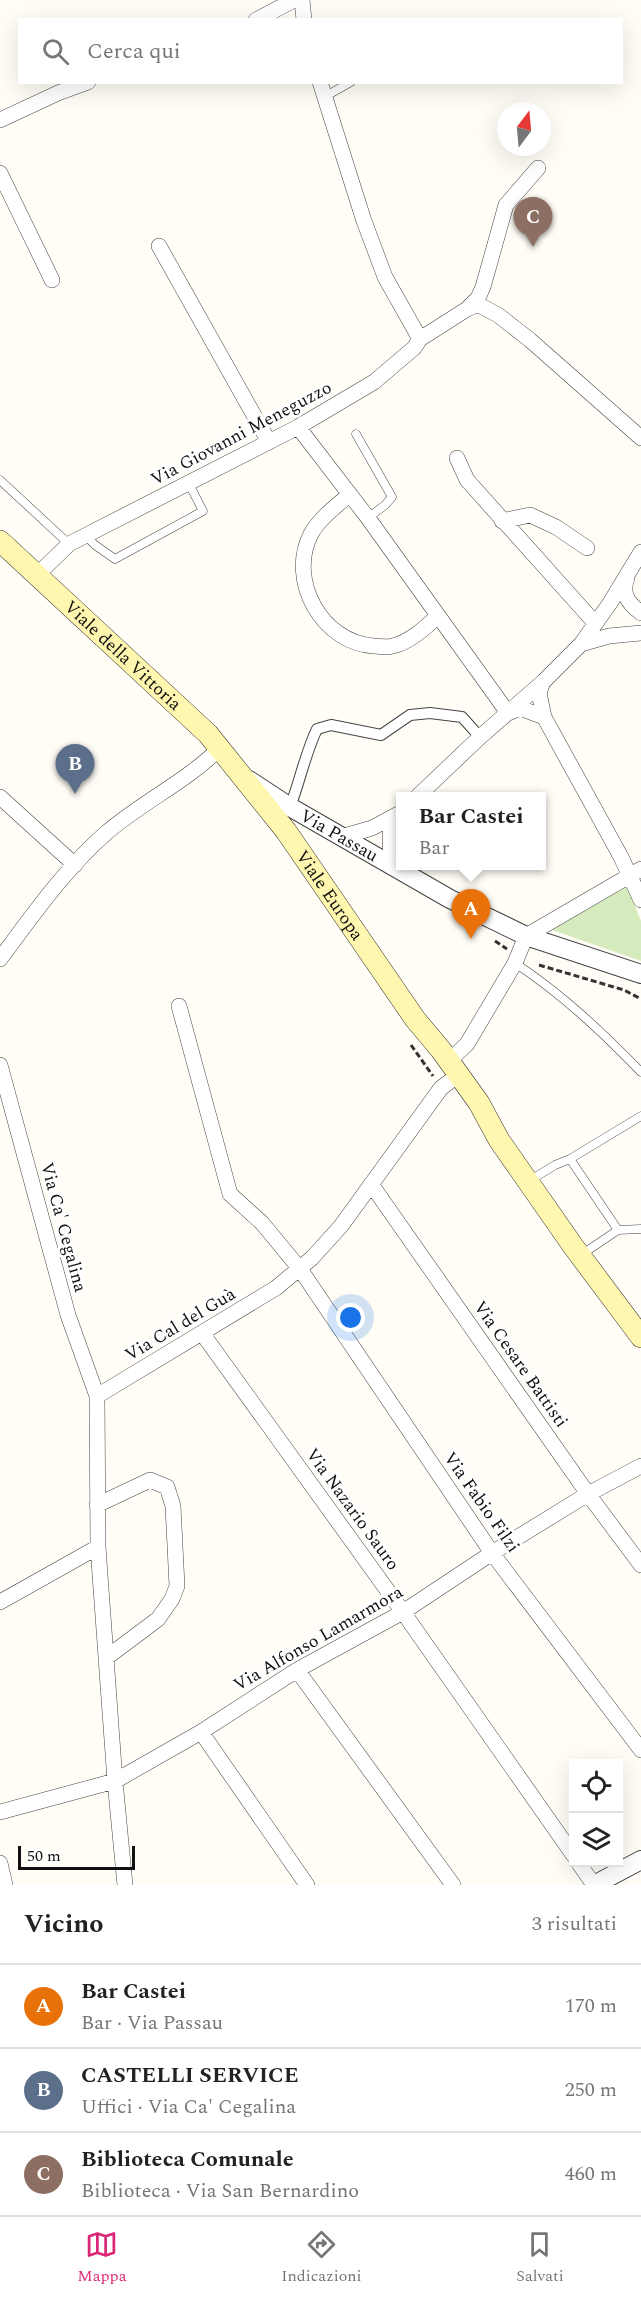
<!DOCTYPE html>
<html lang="it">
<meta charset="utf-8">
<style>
body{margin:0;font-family:Spectral,serif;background:#f6f6f6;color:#222}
.controls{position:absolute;right:18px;bottom:18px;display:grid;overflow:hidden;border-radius:0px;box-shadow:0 6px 24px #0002}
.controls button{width:54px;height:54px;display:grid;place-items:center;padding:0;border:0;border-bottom:2px solid #e0e0e0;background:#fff;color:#222;font:30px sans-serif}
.compass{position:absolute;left:497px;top:102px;width:54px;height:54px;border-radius:50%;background:#fff;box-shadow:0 6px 24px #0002;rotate:16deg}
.scale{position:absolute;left:18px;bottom:15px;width:117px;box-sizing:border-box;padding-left:6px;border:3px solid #111;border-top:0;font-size:16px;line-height:21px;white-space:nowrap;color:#111;-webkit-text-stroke:4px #fff;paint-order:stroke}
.you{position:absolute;left:351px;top:1318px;width:21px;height:21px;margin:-15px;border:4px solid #fff;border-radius:50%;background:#1a73e8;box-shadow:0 0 0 9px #1a73e833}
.badge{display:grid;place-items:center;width:39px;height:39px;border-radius:50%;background:#db2777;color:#fff;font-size:20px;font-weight:700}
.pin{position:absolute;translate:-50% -50px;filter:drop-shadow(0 2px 3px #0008)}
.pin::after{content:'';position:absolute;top:32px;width:21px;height:18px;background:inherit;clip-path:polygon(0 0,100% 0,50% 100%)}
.popup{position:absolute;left:396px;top:792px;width:150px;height:78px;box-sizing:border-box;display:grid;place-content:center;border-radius:0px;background:#fff;filter:drop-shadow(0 2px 4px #0005);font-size:20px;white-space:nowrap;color:#767676}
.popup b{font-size:22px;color:#222}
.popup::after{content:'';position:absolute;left:50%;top:100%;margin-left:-12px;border:12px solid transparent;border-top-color:#fff}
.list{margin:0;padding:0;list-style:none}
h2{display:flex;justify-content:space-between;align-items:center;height:78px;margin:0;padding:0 24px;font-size:26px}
h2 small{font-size:20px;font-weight:400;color:#767676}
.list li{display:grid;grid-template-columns:39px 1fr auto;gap:18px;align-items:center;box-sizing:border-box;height:84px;padding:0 24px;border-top:2px solid #e0e0e0}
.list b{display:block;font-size:22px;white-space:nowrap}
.list p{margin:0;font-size:20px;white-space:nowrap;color:#767676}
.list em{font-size:20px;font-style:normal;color:#767676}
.icon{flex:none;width:33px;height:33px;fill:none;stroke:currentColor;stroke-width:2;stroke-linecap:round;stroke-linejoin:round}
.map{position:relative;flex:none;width:641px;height:1885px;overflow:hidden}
.search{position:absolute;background:#fff;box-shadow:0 6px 24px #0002;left:18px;right:18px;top:18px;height:66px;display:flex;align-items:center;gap:15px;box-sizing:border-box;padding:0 21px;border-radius:0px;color:#767676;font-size:22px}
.sheet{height:330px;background:#fff}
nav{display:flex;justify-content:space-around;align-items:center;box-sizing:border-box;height:84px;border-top:2px solid #e0e0e0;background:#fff;font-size:16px;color:#767676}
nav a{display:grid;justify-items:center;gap:3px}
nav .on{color:#db2777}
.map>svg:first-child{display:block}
</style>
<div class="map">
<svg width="641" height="1885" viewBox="0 0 641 1885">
<rect width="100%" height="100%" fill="#fffdf5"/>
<path fill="#d5ebbd" d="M627 886 641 921V961L552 930Z"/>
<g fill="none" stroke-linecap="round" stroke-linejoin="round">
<g stroke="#444" stroke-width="9">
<path id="service" d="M324 97 351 82
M356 434 392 497 385 505 368 518
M0 480 69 544
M87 537 95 545 115 559 203 511 189 484
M515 963C563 995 601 1031 641 1072
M570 1159 618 1230
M529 1181 555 1165 570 1159 641 1116
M581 1255 618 1230 641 1229"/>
</g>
<g stroke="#444" stroke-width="12">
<path id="pedestrian" d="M290 807C300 781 305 754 317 729L331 725 381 735 410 715 430 713 462 717 480 737"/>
</g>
<g stroke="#444" stroke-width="16">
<path id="minor" d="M302 0 304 20
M256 20 294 0
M320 82 364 221 385 277 420 339
M0 120 58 93 88 82
M0 173 52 280
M159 246 269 442
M467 309 474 306H481L498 315 530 340 641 438
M298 427 368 518 508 713 520 708 544 717
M457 458 467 480 595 623
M349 495C336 506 319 519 311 534 287 580 322 643 374 646 380 646 387 648 393 646 410 642 426 627 438 616
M502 521 530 515 556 527 587 548
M37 575 69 544 298 427 374 382 414 348 420 339 467 309 478 298 483 287 506 205 538 168
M627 578C621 594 628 603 641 613
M581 644 609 636 641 633
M543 682 539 693 544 717 621 857 641 900
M418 796 480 737 543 682 581 644 610 603 641 552
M0 797 75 865
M341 837 372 828 400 813
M391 866 390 834 398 815
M0 959C32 916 65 869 106 833 142 802 187 781 220 748
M179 1006 230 1194 262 1223 300 1269 492 1553 641 1750
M449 1061 467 1044 515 963 526 936 641 869
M0 1065 68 1315 97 1396
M371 1184 588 1494 641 1565
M202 1333 403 1612 574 1856
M97 1505 150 1480 167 1487 173 1506 177 1586 172 1599 158 1619 106 1658
M0 1602 98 1547
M297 1670 453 1885
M201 1732 307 1885
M0 1812 115 1781 201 1732 297 1670 403 1612 492 1553 588 1494 641 1466
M578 1862 594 1885
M0 1863 5 1885
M125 1885 115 1781 98 1547 97 1396 276 1288 312 1258 341 1226 441 1088 449 1082"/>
</g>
<g stroke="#444" stroke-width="20">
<g id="tertiary">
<path id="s1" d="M249 780 290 807 450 899 526 936 641 974"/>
<path d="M594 1885 641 1860"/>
</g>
</g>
<g stroke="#333" stroke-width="22">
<g id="secondary">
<path id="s2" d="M0 541 208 734 286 831 415 1019 441 1050 479 1103 499 1140 573 1246 641 1337"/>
</g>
</g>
<path stroke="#333" stroke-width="3" stroke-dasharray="6 3" stroke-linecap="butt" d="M495 941 507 949
M539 965 624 990 641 999
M411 1045 433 1076"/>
<use href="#service" stroke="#fff" stroke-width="8"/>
<use href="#pedestrian" stroke="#fff" stroke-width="10"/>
<use href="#minor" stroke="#fff" stroke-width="15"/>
<use href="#tertiary" stroke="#fff" stroke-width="18"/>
<use href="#secondary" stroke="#fff6b0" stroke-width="21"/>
</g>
<g text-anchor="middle" stroke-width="6" stroke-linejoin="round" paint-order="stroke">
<g font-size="18" fill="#111" stroke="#fff">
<text transform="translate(241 433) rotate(-28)" y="6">Via Giovanni Meneguzzo</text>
<text dy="6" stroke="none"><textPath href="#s2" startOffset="168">Viale della Vittoria</textPath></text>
<text dy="6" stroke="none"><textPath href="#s1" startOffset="106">Via Passau</textPath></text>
<text dy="6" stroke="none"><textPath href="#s2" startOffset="486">Viale Europa</textPath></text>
<text transform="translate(64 1227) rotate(75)" y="6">Via Ca' Cegalina</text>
<text transform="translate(180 1324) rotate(-31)" y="6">Via Cal del Guà</text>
<text transform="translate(521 1364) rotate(55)" y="6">Via Cesare Battisti</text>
<text transform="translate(482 1502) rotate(55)" y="6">Via Fabio Filzi</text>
<text transform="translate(353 1509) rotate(54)" y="6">Via Nazario Sauro</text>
<text transform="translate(318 1638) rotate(-30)" y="6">Via Alfonso Lamarmora</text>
</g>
</g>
</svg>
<div class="controls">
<button><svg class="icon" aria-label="locate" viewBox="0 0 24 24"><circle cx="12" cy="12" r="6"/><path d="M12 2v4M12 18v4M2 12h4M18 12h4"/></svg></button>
<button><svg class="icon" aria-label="layers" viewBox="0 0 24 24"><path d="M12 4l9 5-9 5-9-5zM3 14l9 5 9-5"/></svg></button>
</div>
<svg class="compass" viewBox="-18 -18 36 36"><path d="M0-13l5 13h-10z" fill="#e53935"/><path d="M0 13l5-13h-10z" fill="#767676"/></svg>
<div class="scale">50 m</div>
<div class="you"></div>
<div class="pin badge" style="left:471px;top:939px;background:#e8710a">A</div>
<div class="popup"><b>Bar Castei</b>Bar</div>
<div class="pin badge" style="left:75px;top:794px;background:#5c6f8a">B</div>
<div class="pin badge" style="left:533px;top:247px;background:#8d6e63">C</div>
<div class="search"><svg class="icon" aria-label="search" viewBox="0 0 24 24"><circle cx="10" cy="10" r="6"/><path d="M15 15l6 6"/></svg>Cerca qui</div>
</div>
<section class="sheet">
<h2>Vicino<small>3 risultati</small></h2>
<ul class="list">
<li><span class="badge" style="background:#e8710a">A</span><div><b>Bar Castei</b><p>Bar · Via Passau</p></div><em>170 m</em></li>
<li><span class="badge" style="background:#5c6f8a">B</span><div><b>CASTELLI SERVICE</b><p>Uffici · Via Ca' Cegalina</p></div><em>250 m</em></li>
<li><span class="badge" style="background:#8d6e63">C</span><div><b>Biblioteca Comunale</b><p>Biblioteca · Via San Bernardino</p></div><em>460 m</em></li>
</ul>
</section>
<nav>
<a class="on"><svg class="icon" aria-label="map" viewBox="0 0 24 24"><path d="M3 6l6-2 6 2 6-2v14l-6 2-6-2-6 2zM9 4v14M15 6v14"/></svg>Mappa</a>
<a><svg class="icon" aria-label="directions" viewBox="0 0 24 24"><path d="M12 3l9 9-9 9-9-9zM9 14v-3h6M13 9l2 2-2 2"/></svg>Indicazioni</a>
<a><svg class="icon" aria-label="saved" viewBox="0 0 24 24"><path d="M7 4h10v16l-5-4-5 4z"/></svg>Salvati</a>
</nav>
